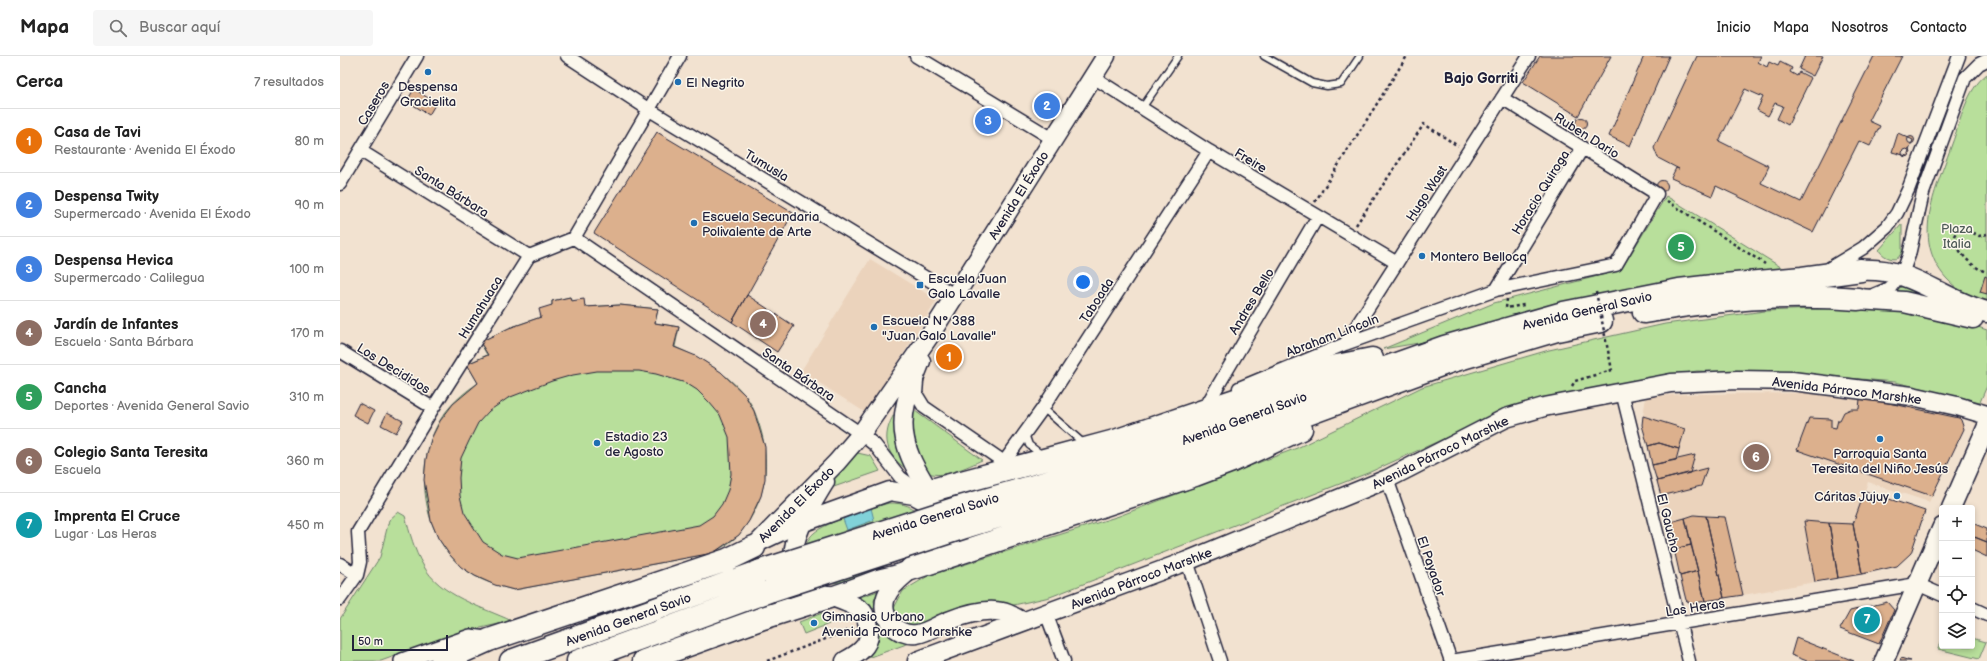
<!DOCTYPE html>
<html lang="es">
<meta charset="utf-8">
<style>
body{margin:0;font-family:"Balsamiq Sans",sans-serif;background:#f6f6f6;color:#222}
.controls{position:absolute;right:12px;bottom:12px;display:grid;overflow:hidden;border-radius:4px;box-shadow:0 2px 6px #0003}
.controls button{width:36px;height:36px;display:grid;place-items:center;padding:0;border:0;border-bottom:1px solid #e0e0e0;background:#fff;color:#222;font:20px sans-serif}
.scale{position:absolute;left:12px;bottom:10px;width:96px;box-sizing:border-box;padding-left:4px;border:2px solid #22223b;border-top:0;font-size:11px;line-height:14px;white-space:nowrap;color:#22223b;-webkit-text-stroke:3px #fbf7ec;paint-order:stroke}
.you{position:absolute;left:743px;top:226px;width:14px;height:14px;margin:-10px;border:3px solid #fff;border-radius:50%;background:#1a73e8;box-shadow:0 0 0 6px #1a73e833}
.badge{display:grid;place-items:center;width:26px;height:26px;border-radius:50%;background:#0f766e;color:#fff;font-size:13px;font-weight:700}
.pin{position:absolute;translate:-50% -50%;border:2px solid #fff;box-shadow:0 1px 4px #0006}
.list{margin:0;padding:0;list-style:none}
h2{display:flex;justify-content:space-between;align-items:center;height:52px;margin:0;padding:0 16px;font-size:17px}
h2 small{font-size:13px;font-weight:400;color:#767676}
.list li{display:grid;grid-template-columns:26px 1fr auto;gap:12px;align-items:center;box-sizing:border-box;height:64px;padding:0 16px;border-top:1px solid #e0e0e0}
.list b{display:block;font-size:15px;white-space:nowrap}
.list p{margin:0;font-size:13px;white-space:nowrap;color:#767676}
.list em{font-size:13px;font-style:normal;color:#767676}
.icon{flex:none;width:22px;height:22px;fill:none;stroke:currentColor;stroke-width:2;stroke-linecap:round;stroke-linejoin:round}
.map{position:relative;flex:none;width:1647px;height:605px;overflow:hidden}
header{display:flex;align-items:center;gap:24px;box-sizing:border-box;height:56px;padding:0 20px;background:#fff;border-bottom:1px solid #e0e0e0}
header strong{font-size:19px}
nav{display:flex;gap:22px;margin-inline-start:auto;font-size:14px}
.search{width:280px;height:36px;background:#f6f6f6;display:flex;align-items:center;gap:10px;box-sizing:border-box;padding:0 14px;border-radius:4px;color:#767676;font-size:15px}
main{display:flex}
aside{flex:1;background:#fff}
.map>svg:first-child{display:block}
</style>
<header>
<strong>Mapa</strong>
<div class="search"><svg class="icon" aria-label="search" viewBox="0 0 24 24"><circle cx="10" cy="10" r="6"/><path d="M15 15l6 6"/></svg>Buscar aquí</div>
<nav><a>Inicio</a><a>Mapa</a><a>Nosotros</a><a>Contacto</a></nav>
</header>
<main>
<aside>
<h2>Cerca<small>7 resultados</small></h2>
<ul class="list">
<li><span class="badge" style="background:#e8710a">1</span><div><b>Casa de Tavi</b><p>Restaurante · Avenida El Éxodo</p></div><em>80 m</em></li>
<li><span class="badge" style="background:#3f7fe0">2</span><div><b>Despensa Twity</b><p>Supermercado · Avenida El Éxodo</p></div><em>90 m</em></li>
<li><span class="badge" style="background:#3f7fe0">3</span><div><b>Despensa Hevica</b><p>Supermercado · Calilegua</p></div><em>100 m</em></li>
<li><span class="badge" style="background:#8d6e63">4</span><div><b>Jardín de Infantes</b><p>Escuela · Santa Bárbara</p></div><em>170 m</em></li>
<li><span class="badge" style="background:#2e9e5b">5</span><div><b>Cancha</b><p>Deportes · Avenida General Savio</p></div><em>310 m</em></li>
<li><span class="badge" style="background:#8d6e63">6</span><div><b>Colegio Santa Teresita</b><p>Escuela</p></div><em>360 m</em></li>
<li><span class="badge" style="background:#0f9aa8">7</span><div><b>Imprenta El Cruce</b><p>Lugar · Las Heras</p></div><em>450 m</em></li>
</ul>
</aside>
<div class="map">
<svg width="1647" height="605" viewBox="0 0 1647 605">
<rect width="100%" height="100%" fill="#f2e2d0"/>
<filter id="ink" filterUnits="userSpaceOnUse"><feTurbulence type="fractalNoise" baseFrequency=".025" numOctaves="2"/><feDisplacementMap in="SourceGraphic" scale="8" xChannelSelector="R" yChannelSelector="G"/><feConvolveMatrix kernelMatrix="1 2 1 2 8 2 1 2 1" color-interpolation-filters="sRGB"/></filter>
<g filter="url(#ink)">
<path fill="#ebd3bc" d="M530 203 597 244 526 357 461 315Z
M1470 337 1520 343 1519 353H1511L1504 356 1499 364 1496 372 1491 371V363L1469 362 1457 394 1592 440 1589 446 1528 426 1513 468 1464 465 1475 526 1403 539 1385 462 1354 459 1327 467 1321 440 1361 430 1367 413 1350 417 1336 404 1345 373 1303 360 1306 341 1346 338Z"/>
<path fill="#b8df9b" stroke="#6d806b" d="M1647 18V248C1632 243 1617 234 1606 222 1570 181 1597 132 1612 88 1621 64 1626 34 1647 18Z
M1326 140 1444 213 1126 279 1043 293 1154 247 1281 214Z
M1562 168V196L1558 202C1552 205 1542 200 1539 194Z
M1566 227 1614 251 1550 240Z
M230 241 231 245 245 251 280 249 318 253 315 267 339 271 335 291C361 302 385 316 404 338 411 346 415 356 418 365 432 404 427 445 400 477 394 485 382 491 373 497L174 534C155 529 137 524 122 511 81 477 74 410 99 366 108 350 123 337 138 327L127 308 147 299 140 286 169 272 201 261 212 249V245Z
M1526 251 1599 258 1647 274V330L1640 346 1555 326 1474 319 1357 315 1294 325 1183 347 1028 417 710 541 574 571 561 568 554 552 563 535 588 520 779 460 957 392 1082 331 1209 294 1325 268 1425 255Z
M575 355 642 404C629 410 603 423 589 417L581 405 569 361 572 356Z
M555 357V364L570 415C546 402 540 380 555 357Z
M513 396 531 400 540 415 485 434Z
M549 447C564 447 572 450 583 460L578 497 506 525 494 527 482 524 464 496C466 488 468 482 474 477 486 466 531 452 549 447Z
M58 456 65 460C70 477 74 494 83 509 100 540 142 551 172 565L118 577 41 605H0V563L40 501 49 464Z
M538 535 534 545 536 551 531 554 514 543Z
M485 556 489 568 464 578 459 566Z
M537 558 545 575 572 586 520 605 532 560Z
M1602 580V590H1632V582L1646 586 1639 603 1598 593Z"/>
<path fill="#81d2d9" stroke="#5b8c9a" d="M531 452 534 464 507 474 503 463Z"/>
<path fill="#dcb08d" stroke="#22223b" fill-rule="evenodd" d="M1200 0H1271L1238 60 1183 26Z
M1304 0H1329L1290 90 1269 80Z
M1357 0H1421L1418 6 1427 11 1429 6 1438 10 1440 6 1452 12 1450 16 1457 20 1459 16 1471 22 1448 69 1437 63 1443 50 1435 47 1428 60 1417 54 1423 41 1405 33 1379 85 1429 110 1421 127 1461 146 1534 0H1562L1529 65 1540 70 1530 90 1519 85 1473 176 1376 130 1372 140 1331 122 1336 112 1339 113 1318 102 1314 92Z
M1465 0H1483L1473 20 1459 13Z
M74 33 96 47 89 59 67 45Z
M1235.5 67a5.5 5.5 0 1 1 11 0a5.5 5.5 0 1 1-11 0Z
M317 76 453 157 392 266 254 177Z
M1558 77 1573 84 1567 100 1552 96Z
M1567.5 84a3.5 3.5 0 1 1 7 0a3.5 3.5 0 1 1-7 0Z
M1562 97a4 4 0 1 1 8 0a4 4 0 1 1-8 0Z
M1316.5 130a5.5 5.5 0 1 1 11 0a5.5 5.5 0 1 1-11 0Z
M1645 220 1647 221V238L1640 236Z
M407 239 454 270 437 296 392 266Z
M230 241 231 245 244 243 245 251 280 249 318 253 315 267 339 271 334 291 356 300 381 316 405 339 414 355 425 391V423L421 440 409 465 399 479 373 497 174 534 155 529 135 520 121 511 109 498 98 482 91 465 84 424 86 403 91 383 100 365 113 348 138 327 127 308 148 299 140 286 169 272 201 261 199 253 212 249V245ZM257 315H299L316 318 346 327 357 334 369 346 380 359 389 381 391 418 388 434 382 448 373 460 359 469 178 502 162 498 143 486 124 456 120 440 119 422 121 402 129 385 138 367 149 355 168 342 212 325 233 319Z
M1520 343 1539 345 1619 362 1621 364 1624 373 1592 440 1457 394 1469 362 1491 363V371L1496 372 1498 364H1500L1504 356 1511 353H1519Z
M19 347 34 355 28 367 13 359Z
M47 357 63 365 56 377 41 369Z
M1303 360 1345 373 1339 393 1319 387 1308 390 1302 369Z
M1319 387 1339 393 1336 404 1312 409 1308 390Z
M1355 399 1350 417 1317 425 1312 409Z
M1367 412 1361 430 1321 440 1317 425Z
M1525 435 1585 455 1571 497 1557 510 1522 518 1513 468Z
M1354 459 1366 460 1384 542 1365 545 1345 462Z
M1366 460 1385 461 1403 539 1384 542Z
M1345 462 1351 489 1334 493 1327 467Z
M1464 465 1489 467 1498 522 1475 526Z
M1489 467 1513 468 1522 518 1498 522Z
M1632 467 1647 473V486L1632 480Z
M1632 480 1647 486V501L1632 494Z
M1351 489 1358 515 1340 520 1334 493Z
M1358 515 1365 545 1351 548 1346 544 1340 520Z
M1547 546 1554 554 1539 588 1500 573 1510 555Z
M1456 582 1514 605H1467L1451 599Z
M1561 602 1567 604 1571 605H1560Z"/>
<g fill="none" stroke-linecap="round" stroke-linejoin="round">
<g stroke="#22223b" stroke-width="9">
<path id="service" d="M924 0 972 27 987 30 1001 28 1020 0
M802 52 838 0
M703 352 743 387
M685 378 689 389 702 399"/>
</g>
<g stroke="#22223b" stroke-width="15">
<path id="minor" d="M227 0 308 53 614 239
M576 0 713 83
M753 21 869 95 1057 207
M21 95 189 200
M0 128 77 0
M234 182 521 378 535 389 560 421 585 439
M1490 212 1523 192 1547 171 1557 157 1568 134 1619 0
M1156 234 1242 93
M1531 240 1550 232 1563 215 1569 199 1583 137 1625 22 1639 8 1647 4
M1005 288 1189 0
M0 295 93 352
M577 325 576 338 584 351 664 406 669 412
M899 332 1005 288 1156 234 1276 209 1317 138 1162 42
M1282 336 1349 605
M869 345 978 160
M664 406 703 352 869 95
M1047 423 1111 605
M847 505 880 605
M0 508 17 519
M0 543 17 519 20 506 18 476 93 352 189 200 234 182 340 0
M1632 552 1647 559
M706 557 724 605
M1111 605 1577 528 1602 539"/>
</g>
<g stroke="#22223b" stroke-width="18">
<path id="tertiary" d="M422 486 464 466
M62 605 130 581 146 583"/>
</g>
<g stroke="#22223b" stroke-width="21">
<path id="secondary" d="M485 426C471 449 447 487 454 514 461 540 505 539 523 556 527 561 528 570 529 576 530 591 516 599 505 605
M1611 452 1647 370
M464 466 550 435 574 439 596 451
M414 491 497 406 521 378 590 279 766 0
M568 516C560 523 550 530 546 541 539 560 556 581 577 578 588 576 598 569 608 565 623 559 646 552 662 556 669 557 676 562 682 565
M489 541C506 535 522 529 538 523 549 520 563 518 572 512 641 471 574 434 565 383 559 355 571 331 581 305
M577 605 847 505 1047 423 1166 362 1204 351 1331 327 1397 324 1452 325 1572 340 1617 350 1647 359
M1544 605 1602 471"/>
</g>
<g stroke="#22223b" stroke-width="23">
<path id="primary" d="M1521 214C1573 211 1601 244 1647 256
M1518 243 1564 246 1633 262"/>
</g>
<g stroke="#22223b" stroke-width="25">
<path id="motorway" d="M1304 256C1376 243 1446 237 1518 243
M588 435 775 385 992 311 1032 303
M617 452 798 400 1104 291 1223 257 1339 234 1373 230 1462 222 1521 214
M625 471 743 435 867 395 1109 306 1217 274 1261 265
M571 513 855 419 892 405 961 373
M102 605 149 584 387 504 414 491
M171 605 421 515
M238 605 432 534
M304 605 423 562 489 541"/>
</g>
<path stroke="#22223b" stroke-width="2.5" stroke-dasharray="3 3" stroke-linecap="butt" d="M1327 145 1425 208
M975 146 1067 0
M1016 169 1084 68 1118 90
M1647 178 1639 180 1625 173H1618L1614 180C1615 194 1633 213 1647 216
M1167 243 1166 252 1184 249
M1232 330 1235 325 1272 314
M427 605 515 572"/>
<use href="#service" stroke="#fbf7ec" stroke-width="6"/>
<use href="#minor" stroke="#fbf7ec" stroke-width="12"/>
<use href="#tertiary" stroke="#fbf7ec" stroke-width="15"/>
<use href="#secondary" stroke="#fbf7ec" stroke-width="18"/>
<use href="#primary" stroke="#fbf7ec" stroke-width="20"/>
<use href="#motorway" stroke="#fbf7ec" stroke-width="22"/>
<g stroke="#22223b" stroke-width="25" stroke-linecap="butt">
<path id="motorway-bridge" d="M421 515 617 452
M432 534 625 471"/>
</g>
<path stroke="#22223b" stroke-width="2.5" stroke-dasharray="3 3" stroke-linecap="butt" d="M1256 236 1272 314"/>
<use href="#motorway-bridge" stroke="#fbf7ec" stroke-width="22"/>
</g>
</g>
<g fill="#1f6fb2" stroke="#fbf7ec" stroke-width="1.5">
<circle cx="88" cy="16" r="4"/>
<circle cx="338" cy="26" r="4"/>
<circle cx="354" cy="167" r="4"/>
<circle cx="1082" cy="200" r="4"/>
<rect x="576" y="225" width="8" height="8" rx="2"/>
<circle cx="534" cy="271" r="4"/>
<circle cx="1540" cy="383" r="4"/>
<circle cx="257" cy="387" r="4"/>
<circle cx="1557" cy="440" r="4"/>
<circle cx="474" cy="567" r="4"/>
</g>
<g text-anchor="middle" stroke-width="3" stroke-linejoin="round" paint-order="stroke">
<g font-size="13" fill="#22223b" stroke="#fbf7ec" text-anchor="start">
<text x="346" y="31">El Negrito</text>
<text x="88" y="35" text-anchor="middle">Despensa<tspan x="88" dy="15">Gracielita</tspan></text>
<text x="362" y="165">Escuela Secundaria<tspan x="362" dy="15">Polivalente de Arte</tspan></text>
<text x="1090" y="205">Montero Bellocq</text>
<text x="588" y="227">Escuela Juan<tspan x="588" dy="15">Galo Lavalle</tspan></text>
<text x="542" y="269">Escuela N° 388<tspan x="542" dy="15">"Juan Galo Lavalle"</tspan></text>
<text x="265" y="385">Estadio 23<tspan x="265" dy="15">de Agosto</tspan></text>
<text x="1540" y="402" text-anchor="middle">Parroquia Santa<tspan x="1540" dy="15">Teresita del Niño Jesús</tspan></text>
<text x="1549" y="445" text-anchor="end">Cáritas Jujuy</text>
<text x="482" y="565">Gimnasio Urbano<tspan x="482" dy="15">Avenida Parroco Marshke</tspan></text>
</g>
<g font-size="13" fill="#22223b" stroke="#fbf7ec">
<text transform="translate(33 47) rotate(-59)" y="5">Caseros</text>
<text transform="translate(1247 79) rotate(32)" y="5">Ruben Dario</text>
<text transform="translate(911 104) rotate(31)" y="5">Freire</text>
<text transform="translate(427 109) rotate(31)" y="5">Tumusla</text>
<text transform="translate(112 135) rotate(32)" y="5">Santa Bárbara</text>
<text transform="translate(1200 136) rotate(-58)" y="5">Horacio Quiroga</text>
<text transform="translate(1086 137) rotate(-57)" y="5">Hugo Wast</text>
<text transform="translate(678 139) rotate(-58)" y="5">Avenida El Éxodo</text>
<text transform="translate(756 244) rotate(-57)" y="5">Taboada</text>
<text transform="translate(911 245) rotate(-59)" y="5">Andres Bello</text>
<text transform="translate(140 251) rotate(-58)" y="5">Humahuaca</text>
<text transform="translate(1247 254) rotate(-13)" y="5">Avenida General Savio</text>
<text transform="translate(992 279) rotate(-21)" y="5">Abraham Lincoln</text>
<text transform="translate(54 312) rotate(32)" y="5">Los Decididos</text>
<text transform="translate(459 318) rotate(34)" y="5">Santa Bárbara</text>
<text transform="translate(1507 334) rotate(7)" y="5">Avenida Párroco Marshke</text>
<text transform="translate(904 362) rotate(-20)" y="5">Avenida General Savio</text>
<text transform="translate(1100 396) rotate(-26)" y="5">Avenida Párroco Marshke</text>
<text transform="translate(456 448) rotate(-45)" y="5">Avenida El Éxodo</text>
<text transform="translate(595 460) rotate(-17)" y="5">Avenida General Savio</text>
<text transform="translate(1329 467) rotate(76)" y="5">El Gaucho</text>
<text transform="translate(1092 510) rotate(71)" y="5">El Payador</text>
<text transform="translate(801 522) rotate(-21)" y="5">Avenida Párroco Marshke</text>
<text transform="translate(1355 551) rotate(-9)" y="5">Las Heras</text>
<text transform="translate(288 563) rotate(-20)" y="5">Avenida General Savio</text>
</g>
<g font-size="13" fill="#4f5b58" stroke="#fbf7ec">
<text x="1617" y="177">Plaza<tspan x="1617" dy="15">Italia</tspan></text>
</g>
<g font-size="14" font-weight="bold" fill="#22223b" stroke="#fbf7ec">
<text x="1141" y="27">Bajo Gorriti</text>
</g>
</g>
</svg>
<div class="controls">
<button>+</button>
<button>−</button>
<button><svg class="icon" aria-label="locate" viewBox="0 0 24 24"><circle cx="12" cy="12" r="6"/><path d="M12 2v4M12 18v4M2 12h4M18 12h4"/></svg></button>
<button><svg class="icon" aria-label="layers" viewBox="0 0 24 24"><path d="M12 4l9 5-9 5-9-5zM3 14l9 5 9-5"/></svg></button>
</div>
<div class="scale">50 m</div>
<div class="you"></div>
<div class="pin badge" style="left:609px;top:301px;background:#e8710a">1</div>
<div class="pin badge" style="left:707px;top:50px;background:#3f7fe0">2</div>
<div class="pin badge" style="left:648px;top:65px;background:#3f7fe0">3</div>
<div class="pin badge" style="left:423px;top:268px;background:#8d6e63">4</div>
<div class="pin badge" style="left:1341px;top:191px;background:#2e9e5b">5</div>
<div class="pin badge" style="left:1416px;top:401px;background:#8d6e63">6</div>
<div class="pin badge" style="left:1527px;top:564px;background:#0f9aa8">7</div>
</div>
</main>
